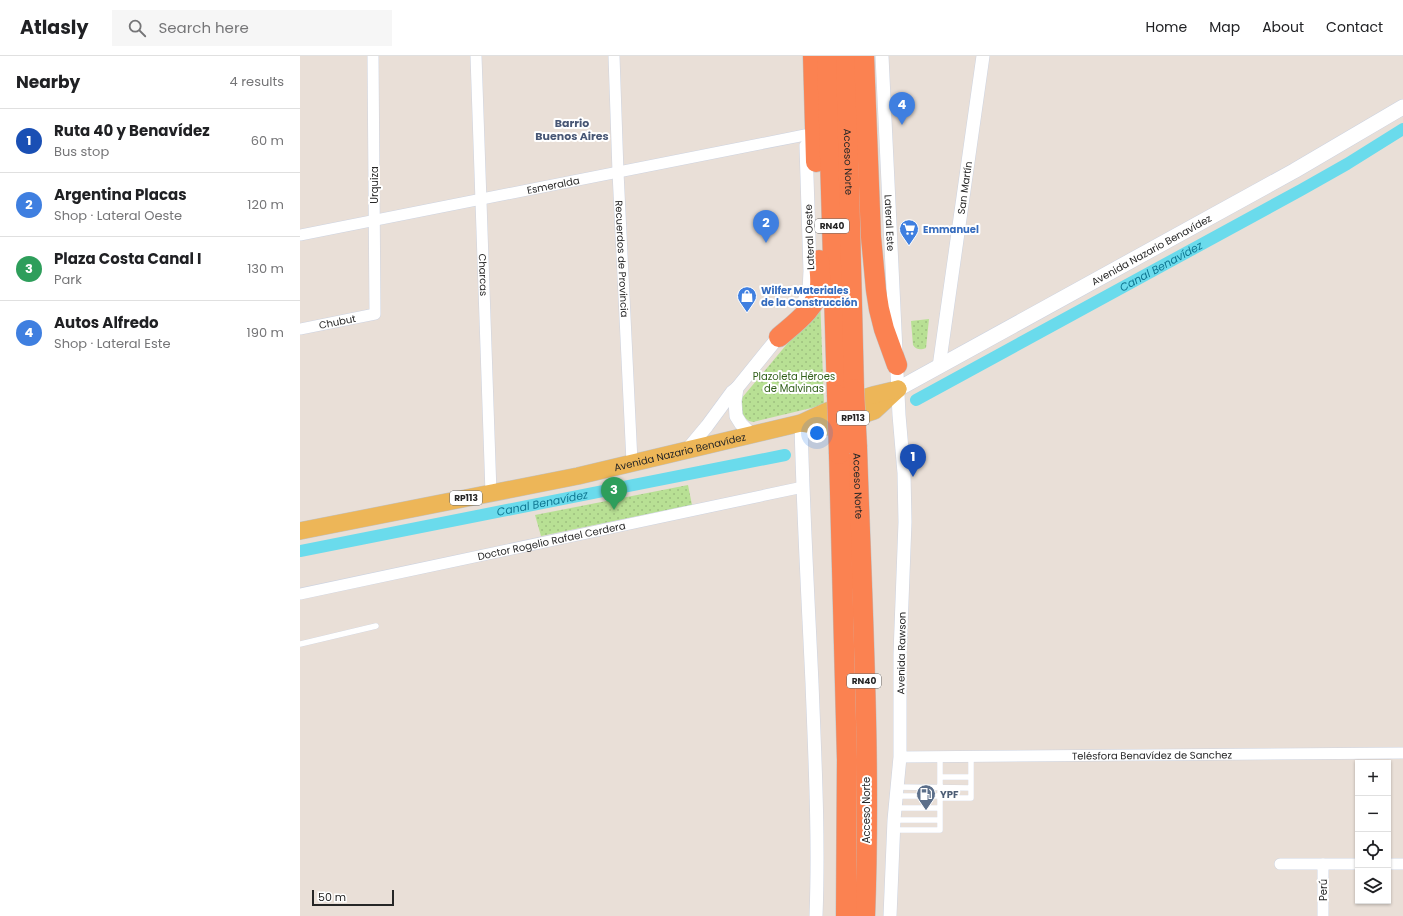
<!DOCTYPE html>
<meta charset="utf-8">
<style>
body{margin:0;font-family:Poppins,sans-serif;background:#f6f6f6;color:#202124}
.controls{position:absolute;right:12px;bottom:12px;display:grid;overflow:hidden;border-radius:0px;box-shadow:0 1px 3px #0004}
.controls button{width:36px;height:36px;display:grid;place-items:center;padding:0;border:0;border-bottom:1px solid #e0e0e0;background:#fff;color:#202124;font:20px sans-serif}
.scale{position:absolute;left:12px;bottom:10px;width:82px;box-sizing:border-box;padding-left:4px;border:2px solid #262626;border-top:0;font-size:11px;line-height:14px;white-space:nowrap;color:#262626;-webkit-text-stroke:3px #fff;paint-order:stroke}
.you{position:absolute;left:517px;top:377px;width:14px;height:14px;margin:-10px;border:3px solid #fff;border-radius:50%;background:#1a73e8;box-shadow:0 0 0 6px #1a73e833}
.badge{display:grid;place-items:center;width:26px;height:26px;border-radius:50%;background:#3776f6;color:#fff;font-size:13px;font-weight:700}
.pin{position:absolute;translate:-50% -33px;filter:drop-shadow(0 1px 2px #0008)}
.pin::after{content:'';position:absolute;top:21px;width:14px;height:12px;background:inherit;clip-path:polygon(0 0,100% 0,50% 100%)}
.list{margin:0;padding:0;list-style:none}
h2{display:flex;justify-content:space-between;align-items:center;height:52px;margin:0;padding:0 16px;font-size:17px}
h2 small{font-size:13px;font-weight:400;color:#757577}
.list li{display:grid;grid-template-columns:26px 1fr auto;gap:12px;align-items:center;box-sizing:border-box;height:64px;padding:0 16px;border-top:1px solid #e0e0e0}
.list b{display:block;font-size:15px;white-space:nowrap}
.list p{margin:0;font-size:13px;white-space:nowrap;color:#757577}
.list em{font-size:13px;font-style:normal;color:#757577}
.icon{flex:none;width:22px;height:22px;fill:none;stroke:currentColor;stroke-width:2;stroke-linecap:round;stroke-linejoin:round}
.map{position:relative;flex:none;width:1103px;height:860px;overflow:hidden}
header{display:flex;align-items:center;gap:24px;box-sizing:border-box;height:56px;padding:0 20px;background:#fff;border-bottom:1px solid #e0e0e0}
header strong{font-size:19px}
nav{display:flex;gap:22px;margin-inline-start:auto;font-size:14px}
.search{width:280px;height:36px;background:#f6f6f6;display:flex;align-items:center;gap:10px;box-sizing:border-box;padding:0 14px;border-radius:0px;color:#757577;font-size:15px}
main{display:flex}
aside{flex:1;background:#fff}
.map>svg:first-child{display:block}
</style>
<header>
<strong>Atlasly</strong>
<div class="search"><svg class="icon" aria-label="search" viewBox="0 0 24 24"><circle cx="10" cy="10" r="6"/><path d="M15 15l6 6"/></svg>Search here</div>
<nav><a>Home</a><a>Map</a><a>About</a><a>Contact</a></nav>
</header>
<main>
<aside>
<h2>Nearby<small>4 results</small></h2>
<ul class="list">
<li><span class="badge" style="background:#1a4fb4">1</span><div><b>Ruta 40 y Benavídez</b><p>Bus stop</p></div><em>60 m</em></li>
<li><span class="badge" style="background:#3f7fe0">2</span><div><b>Argentina Placas</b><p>Shop · Lateral Oeste</p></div><em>120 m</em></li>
<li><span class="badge" style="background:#2e9e5b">3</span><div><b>Plaza Costa Canal I</b><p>Park</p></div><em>130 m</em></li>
<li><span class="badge" style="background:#3f7fe0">4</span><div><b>Autos Alfredo</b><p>Shop · Lateral Este</p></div><em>190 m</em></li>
</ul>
</aside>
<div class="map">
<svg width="1103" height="860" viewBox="0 0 1103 860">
<defs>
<pattern id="park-dots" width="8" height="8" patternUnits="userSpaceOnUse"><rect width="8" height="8" fill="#b8e094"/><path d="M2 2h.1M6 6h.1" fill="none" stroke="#9ec07f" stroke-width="1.8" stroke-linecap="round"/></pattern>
</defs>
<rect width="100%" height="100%" fill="#e9dfd7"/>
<path fill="url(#park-dots)" d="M520 241 524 349 453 366 449 365 441 359V343L497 276Z
M629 263 626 292C621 294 616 294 613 289L611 265Z
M388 429 392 449 241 480 235 459Z"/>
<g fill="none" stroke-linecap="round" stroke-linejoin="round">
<g stroke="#6adbec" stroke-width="12">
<path id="s1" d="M616 344 1001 134 1047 108 1103 73"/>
<path id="s2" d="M0 495 485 399"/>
</g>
<g stroke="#cdd3e0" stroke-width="6">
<path id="service" d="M0 588 76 570
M640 721H671
M597 731 671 732
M597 740H640
M640 742H671V700
M595 752H640
M594 764H640
M594 774H640V700"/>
</g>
<g stroke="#cdd3e0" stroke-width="12">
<g id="minor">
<path id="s3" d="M176 0 191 437"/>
<path id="s4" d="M314 0 318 116 332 406"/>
<path id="s5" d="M0 179 505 79"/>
<path id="s6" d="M0 273 75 258 73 0"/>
<path id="s7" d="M0 538 503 431"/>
<path id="s8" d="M600 701 1103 697"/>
<path d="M980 808H1058"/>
<path d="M1023 808V860"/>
<path d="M1088 808H1103"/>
</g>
</g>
<g stroke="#cdd3e0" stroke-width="14">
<g id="tertiary">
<path id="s9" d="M582 0 599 359 604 417 605 466 600 598V701L594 764 590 860"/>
<path d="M503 247 509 235 510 215 506 90"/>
<path id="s10" d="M639 311 683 0"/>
<path d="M501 367C503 454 508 541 512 627 515 705 519 782 516 860"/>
<path d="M452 379 441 368 436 360 435 345 437 332 484 274"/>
<path d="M387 394 407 370 432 336 437 332"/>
</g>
</g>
<g stroke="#cdd3e0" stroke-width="16">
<g id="secondary">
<path id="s11" d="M598 333 994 115 1103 51"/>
</g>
</g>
<g stroke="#c2c2c2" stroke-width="18">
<g id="primary">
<path d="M501 367 526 371 574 355 598 333"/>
<path id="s12" d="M0 475 278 420 501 367C533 351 563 340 598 333"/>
</g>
</g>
<g stroke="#c2c2c2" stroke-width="21">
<g id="motorway">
<path d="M513 0 516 106"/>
<path d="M527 0 537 339"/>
<path id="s13" d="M546 0 554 333"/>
<path d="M564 0 571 181 576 234 579 253 584 273 597 309"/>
<path d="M479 281C494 268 517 252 520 230 521 221 519 212 519 204"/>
<path id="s14" d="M557 391C562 547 571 704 565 860"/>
<path d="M539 398 547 704 546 860"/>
</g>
</g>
<use href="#service" stroke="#fff" stroke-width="5.5"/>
<use href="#minor" stroke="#fff" stroke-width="11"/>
<use href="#tertiary" stroke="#fff" stroke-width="13"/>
<use href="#secondary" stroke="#fff" stroke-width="15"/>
<use href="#primary" stroke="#edb658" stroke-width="17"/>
<use href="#motorway" stroke="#fb8251" stroke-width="20"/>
<g stroke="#c2c2c2" stroke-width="21" stroke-linecap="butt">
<path id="motorway-bridge" d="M554 333 557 391
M537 339 539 398"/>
</g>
<use href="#motorway-bridge" stroke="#fb8251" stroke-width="20"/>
</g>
<defs>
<g id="supermarket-pin" transform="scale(1)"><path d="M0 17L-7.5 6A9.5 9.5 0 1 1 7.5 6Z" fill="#3f7fe0" stroke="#fff"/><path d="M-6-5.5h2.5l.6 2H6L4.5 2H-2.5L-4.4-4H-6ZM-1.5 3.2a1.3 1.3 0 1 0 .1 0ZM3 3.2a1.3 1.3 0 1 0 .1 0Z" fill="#fff"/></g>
<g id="shop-pin" transform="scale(1)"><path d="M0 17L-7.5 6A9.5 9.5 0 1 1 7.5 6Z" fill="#3f7fe0" stroke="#fff"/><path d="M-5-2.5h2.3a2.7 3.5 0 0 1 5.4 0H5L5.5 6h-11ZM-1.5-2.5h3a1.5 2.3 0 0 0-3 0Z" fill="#fff"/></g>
<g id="fuel-pin" transform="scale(1)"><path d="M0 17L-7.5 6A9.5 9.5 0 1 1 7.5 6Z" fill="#5c6f8a" stroke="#fff"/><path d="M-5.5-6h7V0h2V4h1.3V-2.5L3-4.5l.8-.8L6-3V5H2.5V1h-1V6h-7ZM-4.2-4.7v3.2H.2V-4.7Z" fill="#fff"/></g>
</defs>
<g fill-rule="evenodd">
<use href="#supermarket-pin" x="609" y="173"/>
<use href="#shop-pin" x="447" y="240"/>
<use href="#fuel-pin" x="626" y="738"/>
</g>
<g text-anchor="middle" stroke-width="4" stroke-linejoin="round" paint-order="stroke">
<g fill="#fff" stroke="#676767" stroke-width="1">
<rect x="515" y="163" width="34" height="14" rx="3"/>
<rect x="537" y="355" width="32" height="14" rx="3"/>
<rect x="150" y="435" width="32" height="14" rx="3"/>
<rect x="547" y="618" width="34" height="14" rx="3"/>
</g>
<g font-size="9" font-weight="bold" fill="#262626">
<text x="532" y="173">RN40</text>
<text x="553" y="365">RP113</text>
<text x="166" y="445">RP113</text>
<text x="564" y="628">RN40</text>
</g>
<g font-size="10" fill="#262626" stroke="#fff">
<text dy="4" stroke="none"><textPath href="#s13" startOffset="106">Acceso Norte</textPath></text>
<text transform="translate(74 129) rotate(-90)" y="4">Urquiza</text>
<text dy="4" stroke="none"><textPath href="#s5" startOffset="258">Esmeralda</textPath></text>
<text dy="4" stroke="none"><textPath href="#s10" startOffset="181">San Martín</textPath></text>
<text dy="4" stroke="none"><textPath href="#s9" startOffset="167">Lateral Este</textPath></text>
<text transform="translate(509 181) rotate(-92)" y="4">Lateral Oeste</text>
<text dy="4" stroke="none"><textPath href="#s11" startOffset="289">Avenida Nazario Benavídez</textPath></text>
<text dy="4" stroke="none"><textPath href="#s4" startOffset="203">Recuerdos de Provincia</textPath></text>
<text dy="4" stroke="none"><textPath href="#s3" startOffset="219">Charcas</textPath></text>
<text dy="4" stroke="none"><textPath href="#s6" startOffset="38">Chubut</textPath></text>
<text dy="4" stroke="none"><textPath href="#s12" startOffset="388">Avenida Nazario Benavídez</textPath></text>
<text dy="4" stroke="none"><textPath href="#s14" startOffset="39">Acceso Norte</textPath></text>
<text dy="4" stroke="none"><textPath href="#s7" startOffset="257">Doctor Rogelio Rafael Cerdera</textPath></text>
<text transform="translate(601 597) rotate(-89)" y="4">Avenida Rawson</text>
<text dy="4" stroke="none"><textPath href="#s8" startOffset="252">Telésfora Benavídez de Sanchez</textPath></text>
<text transform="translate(566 754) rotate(-90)" y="4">Acceso Norte</text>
<text transform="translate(1023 834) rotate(-90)" y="4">Perú</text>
</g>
<g font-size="10" font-weight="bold" fill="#366cbe" stroke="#fff" text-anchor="start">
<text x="623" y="177">Emmanuel</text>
<text x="461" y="238">Wilfer Materiales<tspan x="461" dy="12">de la Construcción</tspan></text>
</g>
<g font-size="10" fill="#32601a" stroke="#fff">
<text x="494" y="324">Plazoleta Héroes<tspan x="494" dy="12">de Malvinas</tspan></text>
</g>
<g font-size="10" font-weight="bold" fill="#4e5e75" stroke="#fff" text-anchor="start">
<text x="640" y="742">YPF</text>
</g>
<g font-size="11" font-weight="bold" fill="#485775" stroke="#fff">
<text x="272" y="71">Barrio<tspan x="272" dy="13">Buenos Aires</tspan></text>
</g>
<g font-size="11" font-style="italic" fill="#0f7792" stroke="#fff">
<text dy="4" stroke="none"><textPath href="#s1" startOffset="279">Canal Benavídez</textPath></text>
<text dy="4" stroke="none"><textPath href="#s2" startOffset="247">Canal Benavídez</textPath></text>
</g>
</g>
</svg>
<div class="controls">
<button>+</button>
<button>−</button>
<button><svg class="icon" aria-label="locate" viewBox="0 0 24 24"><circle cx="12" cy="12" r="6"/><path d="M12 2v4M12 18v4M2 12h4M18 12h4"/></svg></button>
<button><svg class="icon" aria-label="layers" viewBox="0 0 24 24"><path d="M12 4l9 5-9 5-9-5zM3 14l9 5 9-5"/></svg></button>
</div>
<div class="scale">50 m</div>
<div class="you"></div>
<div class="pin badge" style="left:613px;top:421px;background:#1a4fb4">1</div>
<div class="pin badge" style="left:466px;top:187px;background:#3f7fe0">2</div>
<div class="pin badge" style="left:314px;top:454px;background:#2e9e5b">3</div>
<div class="pin badge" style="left:602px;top:69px;background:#3f7fe0">4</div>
</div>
</main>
